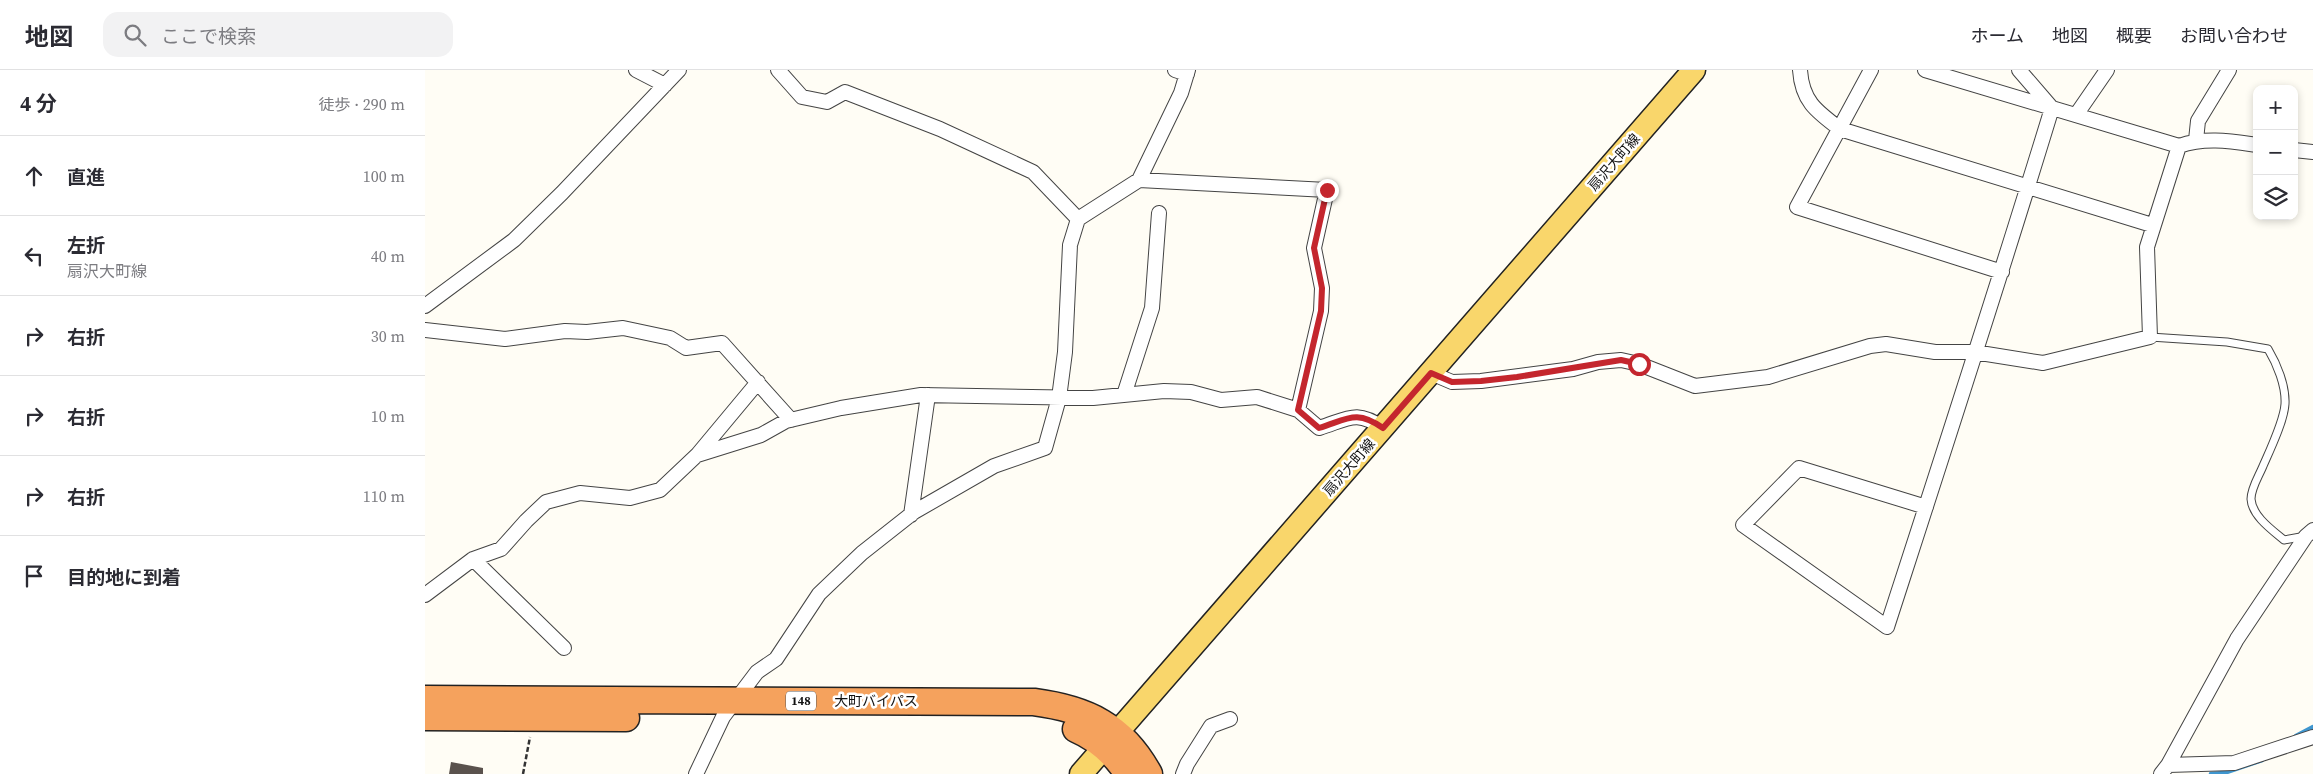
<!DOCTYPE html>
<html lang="ja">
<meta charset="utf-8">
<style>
body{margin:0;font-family:"Source Serif 4","Noto Sans JP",serif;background:#f2f2f3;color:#2b2b33}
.controls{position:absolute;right:15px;top:15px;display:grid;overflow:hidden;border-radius:10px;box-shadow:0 2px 8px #0003}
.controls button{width:45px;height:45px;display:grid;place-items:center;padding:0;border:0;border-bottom:1px solid #e1e1e2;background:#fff;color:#2b2b33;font:25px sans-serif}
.stop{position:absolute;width:15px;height:15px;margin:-11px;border:4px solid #c4262e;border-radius:50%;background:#fff}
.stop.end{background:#c4262e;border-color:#fff;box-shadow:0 1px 5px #0008}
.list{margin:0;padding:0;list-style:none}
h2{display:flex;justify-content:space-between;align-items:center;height:65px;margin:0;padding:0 20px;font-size:21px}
h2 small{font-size:16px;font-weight:400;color:#7c7c81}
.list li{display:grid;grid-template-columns:32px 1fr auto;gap:15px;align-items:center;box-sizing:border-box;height:80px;padding:0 20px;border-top:1px solid #e1e1e2}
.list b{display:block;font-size:19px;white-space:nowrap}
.list p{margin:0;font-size:16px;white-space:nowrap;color:#7c7c81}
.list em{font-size:16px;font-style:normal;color:#7c7c81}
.icon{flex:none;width:28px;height:28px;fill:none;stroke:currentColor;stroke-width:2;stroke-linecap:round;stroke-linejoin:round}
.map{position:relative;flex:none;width:1888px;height:704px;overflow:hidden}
header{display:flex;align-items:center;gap:30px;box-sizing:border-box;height:70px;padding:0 25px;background:#fff;border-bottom:1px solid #e1e1e2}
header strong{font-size:24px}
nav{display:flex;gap:28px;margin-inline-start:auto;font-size:18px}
.search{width:350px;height:45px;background:#f2f2f3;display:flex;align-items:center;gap:12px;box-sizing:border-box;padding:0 18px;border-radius:15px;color:#7c7c81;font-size:19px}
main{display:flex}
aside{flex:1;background:#fff}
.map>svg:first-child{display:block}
</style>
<header>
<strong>地図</strong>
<div class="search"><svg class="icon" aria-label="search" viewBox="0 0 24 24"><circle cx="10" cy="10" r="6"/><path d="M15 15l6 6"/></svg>ここで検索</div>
<nav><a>ホーム</a><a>地図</a><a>概要</a><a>お問い合わせ</a></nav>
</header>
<main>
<aside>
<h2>4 分<small>徒歩 · 290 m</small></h2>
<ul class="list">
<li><svg class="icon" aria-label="ahead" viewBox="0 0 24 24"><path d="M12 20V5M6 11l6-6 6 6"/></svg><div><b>直進</b></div><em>100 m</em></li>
<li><svg class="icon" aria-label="left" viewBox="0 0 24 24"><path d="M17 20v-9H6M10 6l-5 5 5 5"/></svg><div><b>左折</b><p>扇沢大町線</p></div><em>40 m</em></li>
<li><svg class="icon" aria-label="right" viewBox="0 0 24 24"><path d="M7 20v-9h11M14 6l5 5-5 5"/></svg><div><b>右折</b></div><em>30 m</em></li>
<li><svg class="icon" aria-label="right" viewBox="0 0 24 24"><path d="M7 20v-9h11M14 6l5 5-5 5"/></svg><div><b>右折</b></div><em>10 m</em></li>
<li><svg class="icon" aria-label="right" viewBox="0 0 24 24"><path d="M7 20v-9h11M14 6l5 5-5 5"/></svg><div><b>右折</b></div><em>110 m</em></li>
<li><svg class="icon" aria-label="arrive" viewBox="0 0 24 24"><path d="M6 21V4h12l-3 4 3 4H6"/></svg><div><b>目的地に到着</b></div></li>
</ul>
</aside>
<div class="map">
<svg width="1888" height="704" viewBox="0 0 1888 704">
<rect width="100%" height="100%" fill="#fffdf5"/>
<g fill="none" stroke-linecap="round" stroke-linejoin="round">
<path stroke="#3f96cf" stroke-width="4.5" d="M1871 666 1888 657
M1786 704 1799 703 1837 690"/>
</g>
<path fill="#5a524d" d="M26 692 58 698V704H24Z"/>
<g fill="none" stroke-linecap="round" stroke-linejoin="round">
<g stroke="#444" stroke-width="9">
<path id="lane" d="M1725 267 1802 272 1843 279C1852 294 1861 316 1860 334 1859 351 1845 380 1838 396 1834 406 1826 418 1826 429 1827 446 1847 460 1859 470L1881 466"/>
</g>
<g stroke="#444" stroke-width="16">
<path id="street" d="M211 0 240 15
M353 0 377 27 402 32 420 22 515 59 608 102 653 149
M750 0 762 4
M1375 0C1377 31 1391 41 1415 59L1727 155
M1446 0 1372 137 1577 202
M1500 0 1754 76C1780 67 1804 71 1832 75
M1594 0 1626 37
M1651 45 1682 0
M1771 70 1773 51 1804 0
M1869 80 1888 82
M714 110 902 120 889 178 897 218 896 241 873 340
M0 236 89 170 137 123 254 0
M0 260 80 269 140 261 162 262 198 258 245 268 261 278 297 273 366 350
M1006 303 1027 312 1056 311 1148 299 1173 292 1196 290 1214 294 1270 316 1343 307 1445 276 1461 274 1510 282H1549L1618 293 1725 267 1722 177 1754 76
M699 325 727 238 734 143
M273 384 333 312
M1501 437 1374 398 1318 455 1462 557C1518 384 1574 212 1627 38
M486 445 503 325
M48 489 139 578
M0 525 48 489 76 479 101 451 121 432 155 423 205 428 235 420 272 385 336 365 361 351 416 338 496 325 668 328 739 321 766 322 796 330 832 327 873 340 894 358C923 349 931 339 958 358
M1743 695 1809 693 1888 667
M271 704 298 647 332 602 351 589 394 524 437 483 489 442 569 396 620 378 634 328 640 282 645 175 653 149 714 110 756 23 763 0
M758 704 762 694 786 656 805 649
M1736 704 1743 695 1812 569 1881 466 1888 460"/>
</g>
<g stroke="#222" stroke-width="25">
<path id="primary" d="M656 704 1269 0"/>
</g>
<g stroke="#222" stroke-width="29">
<path id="highway" d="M0 629 609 632C662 639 698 656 724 704
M0 647 201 648
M651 659C674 669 690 684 703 704"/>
</g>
<path stroke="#333" stroke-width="2.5" stroke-dasharray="5 2.5" stroke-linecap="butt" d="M98 704 105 667"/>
<use href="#lane" stroke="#fff" stroke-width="7"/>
<use href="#street" stroke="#fff" stroke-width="14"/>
<use href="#primary" stroke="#f9d66b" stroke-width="22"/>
<use href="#highway" stroke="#f5a25d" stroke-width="26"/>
</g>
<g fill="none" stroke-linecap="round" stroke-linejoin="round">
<path stroke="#c4262e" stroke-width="6" d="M902 120 889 178 897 218 896 241 873 340 894 358C923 349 931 339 958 358L1006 303 1027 312 1056 311 1092 307 1196 290 1214 294"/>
</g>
<g text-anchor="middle" stroke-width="5" stroke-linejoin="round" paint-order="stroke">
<rect fill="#fff" stroke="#585858" stroke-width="1" x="361" y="621.5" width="30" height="19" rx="4"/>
<g font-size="12" font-weight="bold" fill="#111">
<text x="376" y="635">148</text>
</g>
<g font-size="14" fill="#111" stroke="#fff">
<text transform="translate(1189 92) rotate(-49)" y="5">扇沢大町線</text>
<text transform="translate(924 397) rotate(-49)" y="5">扇沢大町線</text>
<text x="451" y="636">大町バイパス</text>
</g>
</g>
</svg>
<div class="controls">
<button>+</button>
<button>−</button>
<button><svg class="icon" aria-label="layers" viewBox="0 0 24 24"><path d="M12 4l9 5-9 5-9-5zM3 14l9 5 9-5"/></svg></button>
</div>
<div class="stop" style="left:1214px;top:294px"></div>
<div class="stop end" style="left:902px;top:120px"></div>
</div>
</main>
